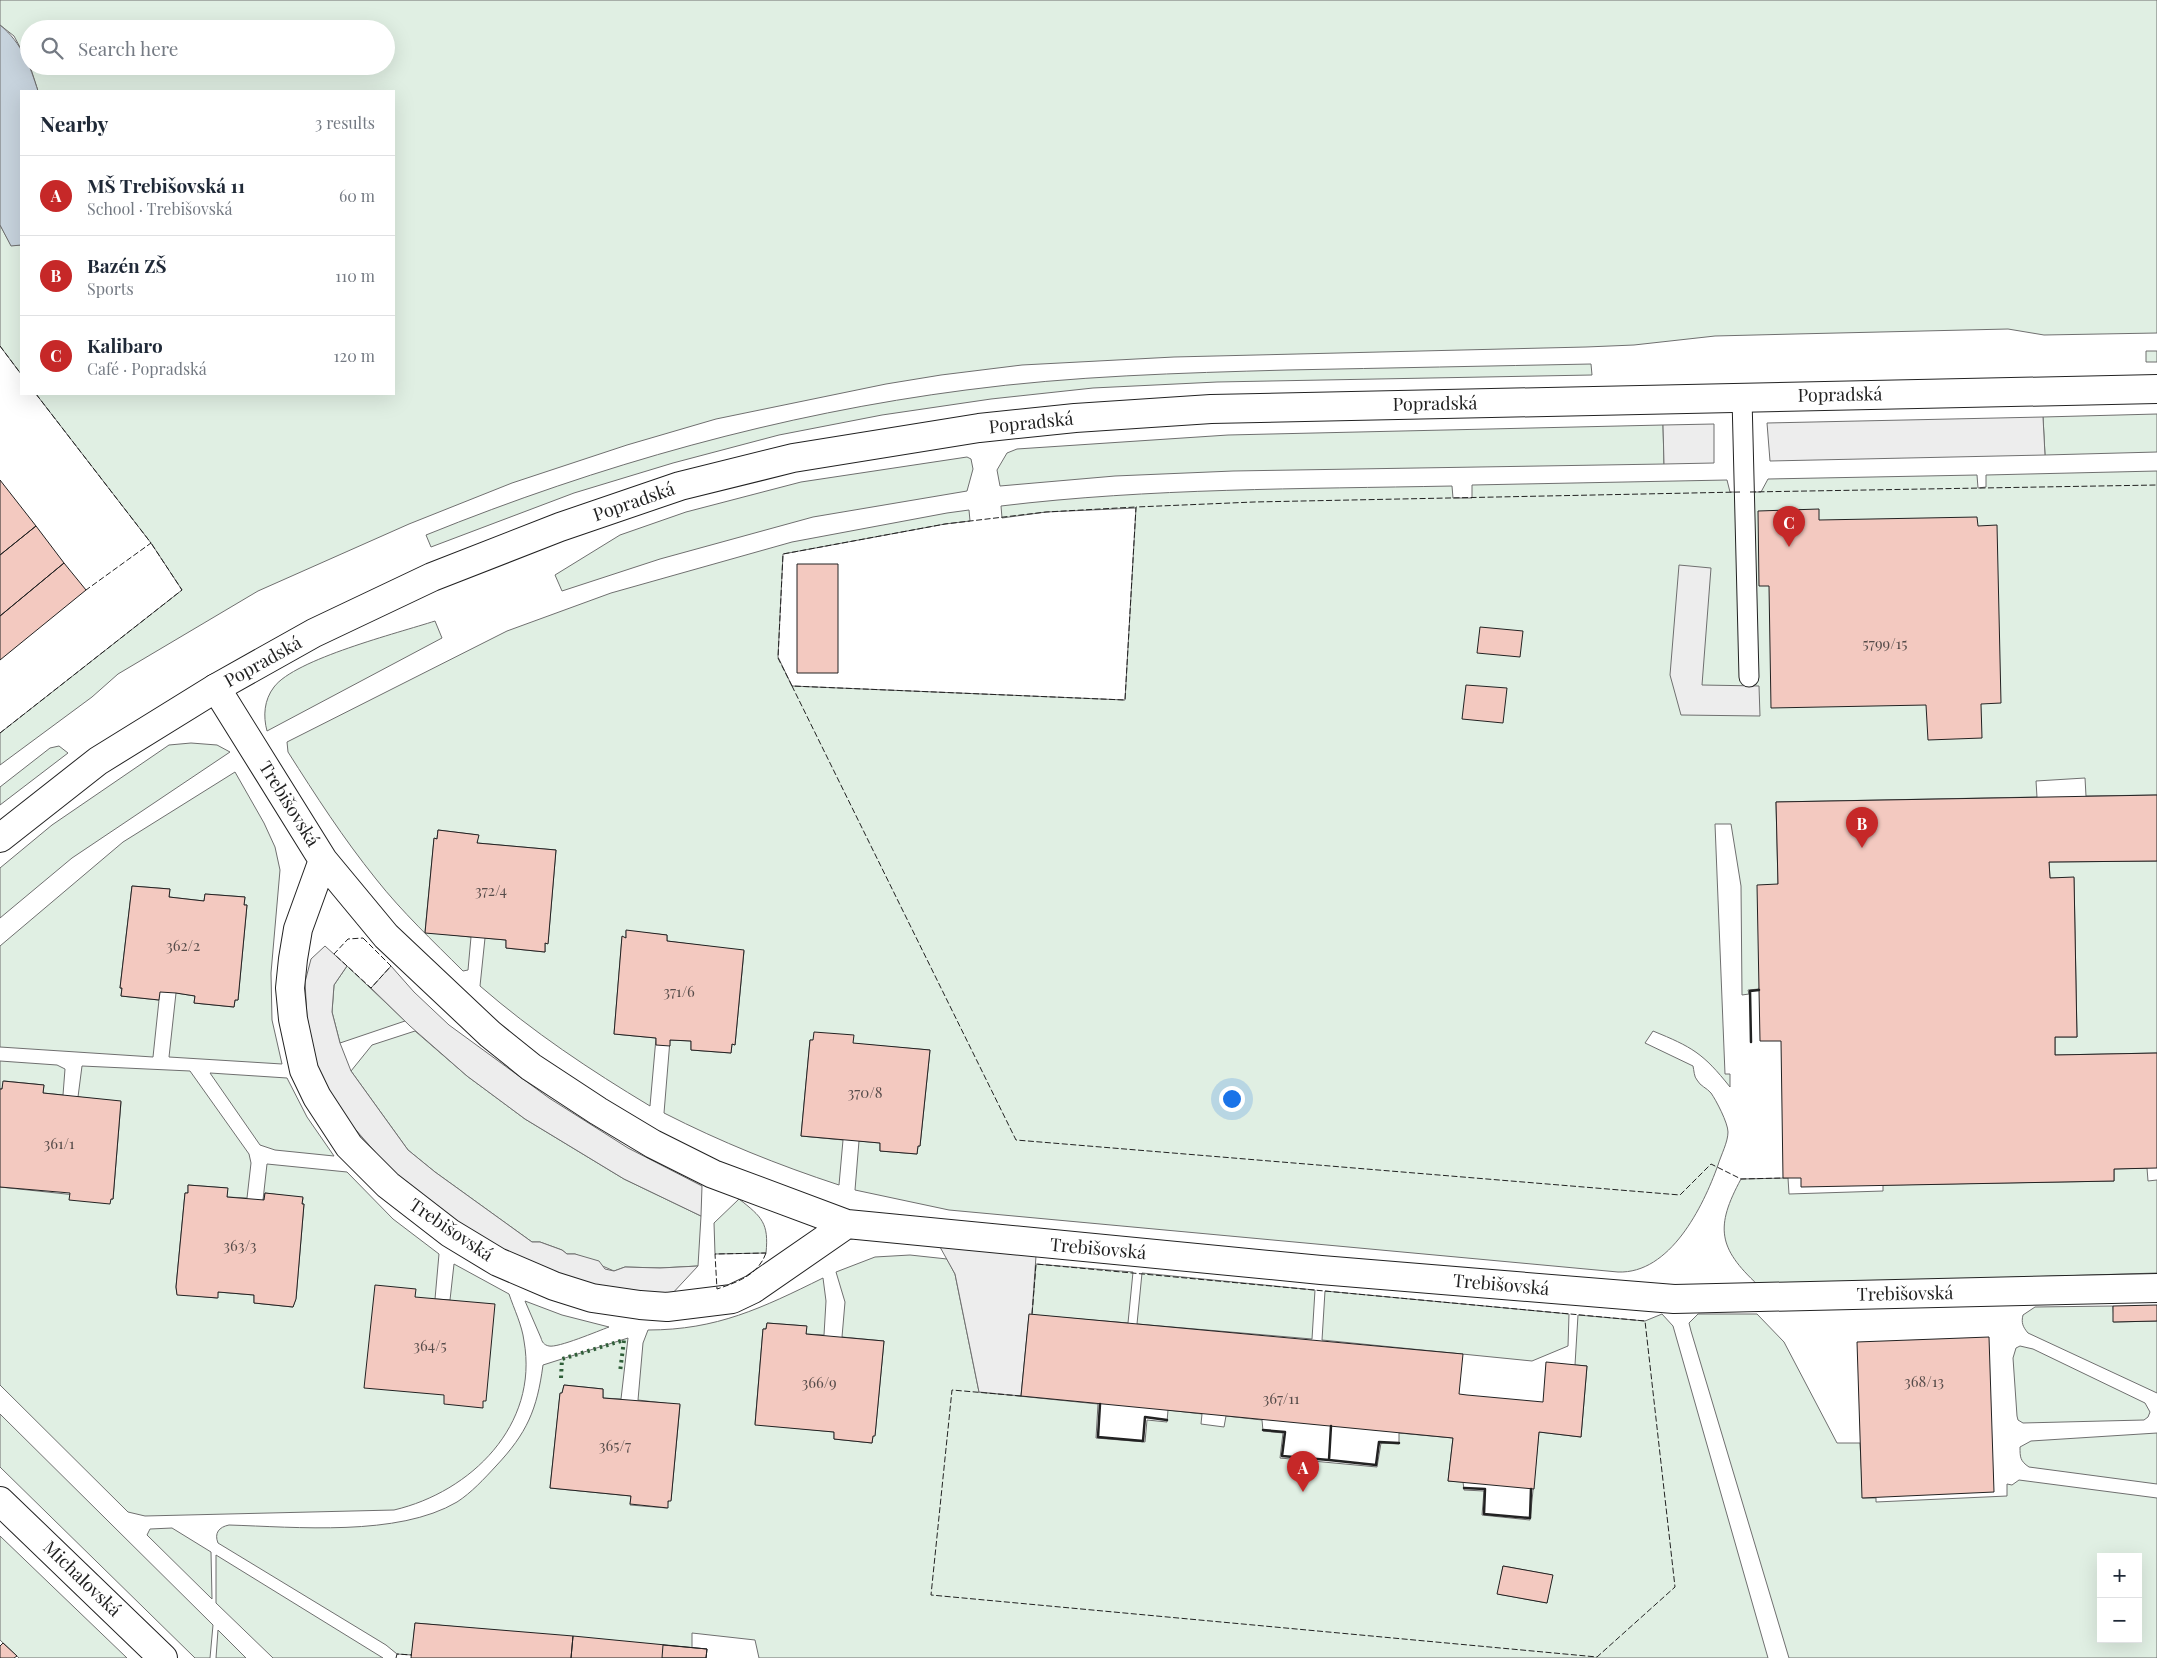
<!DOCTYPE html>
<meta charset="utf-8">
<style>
body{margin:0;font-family:"Playfair Display",serif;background:#f2f2f3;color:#1f2937}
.controls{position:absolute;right:15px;bottom:15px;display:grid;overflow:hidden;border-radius:0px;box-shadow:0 5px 20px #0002}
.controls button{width:45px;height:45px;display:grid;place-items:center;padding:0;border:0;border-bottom:1px solid #e0e1e3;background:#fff;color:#1f2937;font:25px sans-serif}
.you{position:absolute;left:1231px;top:1098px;width:18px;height:18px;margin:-12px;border:4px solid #fff;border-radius:50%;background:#1a73e8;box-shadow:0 0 0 8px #1a73e833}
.badge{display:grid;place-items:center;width:32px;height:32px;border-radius:50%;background:#c62828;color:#fff;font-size:16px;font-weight:700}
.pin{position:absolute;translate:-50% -41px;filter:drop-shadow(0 1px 2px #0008)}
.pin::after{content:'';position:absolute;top:26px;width:18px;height:15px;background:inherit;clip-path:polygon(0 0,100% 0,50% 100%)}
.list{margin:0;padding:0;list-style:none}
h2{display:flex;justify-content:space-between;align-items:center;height:65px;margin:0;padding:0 20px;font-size:21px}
h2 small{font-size:16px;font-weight:400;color:#747a83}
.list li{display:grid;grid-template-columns:32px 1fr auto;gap:15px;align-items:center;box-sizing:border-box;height:80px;padding:0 20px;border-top:1px solid #e0e1e3}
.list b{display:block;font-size:19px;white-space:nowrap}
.list p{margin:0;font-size:16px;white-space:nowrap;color:#747a83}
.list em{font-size:16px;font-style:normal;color:#747a83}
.icon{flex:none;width:28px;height:28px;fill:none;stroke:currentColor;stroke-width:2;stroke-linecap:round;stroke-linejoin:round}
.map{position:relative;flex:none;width:2157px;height:1658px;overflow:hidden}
.search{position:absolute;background:#fff;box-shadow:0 5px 20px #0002;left:20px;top:20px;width:375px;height:55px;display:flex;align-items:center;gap:12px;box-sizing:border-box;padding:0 18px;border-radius:28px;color:#747a83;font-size:19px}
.panel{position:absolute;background:#fff;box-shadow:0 5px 20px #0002;left:20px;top:90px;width:375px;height:305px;border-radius:0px}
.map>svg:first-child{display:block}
</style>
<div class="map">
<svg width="2157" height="1658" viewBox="0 0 2157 1658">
<rect width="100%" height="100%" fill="#fff"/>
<path fill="#e0efe3" stroke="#6f6f6f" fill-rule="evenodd" d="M0 0H2157V333L2044 335 2008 329 1795 334 1715 336 1634 345 1586 347 1174 357 1022 365 941 375 886 384 716 419 627 445 512 483 409 524 258 591 118 674 92 697 0 765V733L182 590 151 543 36 394H394V91H38L30 66H386V29H29V64L14 36 0 25Z
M0 225 11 245H21V374L0 346Z
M2146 351H2157V362H2146Z
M1591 364 1592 375 1217 382 1093 388 991 399 882 415 779 435 673 463 574 493 431 547 426 535C599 465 780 414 966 390 1072 376 1180 373 1287 370 1389 368 1490 366 1591 364Z
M2157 414V452L2045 455 2043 417Z
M1663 425 1664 464 1233 471 1115 476 1000 486 997 470 1007 453 1017 449 1228 435Z
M967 457 971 459 973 469 967 491 813 517 660 559 562 591 555 575 620 535 686 512 801 482Z
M2157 471V795L2086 796 2085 778 2036 781 2037 797 1776 802 1778 884 1759 989 1748 990 1749 994 1742 995 1741 886 1731 824H1715L1725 1074H1730V1087C1703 1053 1692 1047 1653 1031L1645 1043 1693 1066C1694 1070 1694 1077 1697 1080 1700 1086 1707 1088 1711 1093 1716 1100 1728 1123 1728 1132 1728 1142 1721 1155 1718 1165 1703 1207 1670 1274 1618 1272L949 1210 855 1190 859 1141 880 1143V1151L917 1154 918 1146H920L930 1050 810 1040 801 1136 843 1140 839 1185C778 1165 721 1142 664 1113L670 1040 691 1041V1050L731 1053 732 1044 735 1045 744 951 667 941V935L626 931V938L622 937 614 1034 656 1038 650 1106C590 1070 533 1032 480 986L485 938 506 940V948L545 952V943H548L556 850 477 843 478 835 438 830 437 839H434L425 932 471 937 468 970 463 971C433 941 402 912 376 879 343 838 316 796 288 752L287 742 507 631 611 593 792 542 947 513 969 510 970 521 945 524 783 554 778 657 792 686 1125 700 1136 508 1046 512 1002 518 1001 506C1150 488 1302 489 1452 486L1453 498H1472V485L1727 480 1730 492H1761L1768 479 1977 475 1978 488 1986 487V475Z
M435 621 442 638 267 731C263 716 264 700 274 687 295 659 398 633 435 621Z
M191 743 217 745 230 752 72 858 0 918V868L52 825 169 745Z
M59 746 68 753 0 805V787L50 748Z
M235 772 264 823 275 847 280 870 271 973 272 1020 282 1064 169 1057 176 993 195 996 194 1003 234 1007 235 1000H238L247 905H244L245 897 205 894 204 901 169 897 170 889 132 886 120 988H122L121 996 159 1000 153 1057 0 1047V946L123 842Z
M2157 861V1053L2055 1055V1037H2077L2074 878H2050L2049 862Z
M347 966 405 1021 340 1043 332 1012 334 985Z
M415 1031 467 1076 525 1119 624 1179 701 1216 698 1266 660 1268 625 1267 614 1271 575 1254H567L562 1250 540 1242H532L435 1172 408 1150 351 1071 372 1045Z
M0 1061 57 1065 65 1069 63 1095 43 1093 44 1085 4 1081 2 1089H0Z
M82 1066 190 1071 249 1154 251 1163 247 1198 227 1197V1188L188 1185V1193H185L176 1287 177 1294 217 1298 218 1292 254 1295V1303L293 1307 296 1298 304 1204H302L303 1198 265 1193 263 1200 267 1164 347 1172 393 1219 439 1254 435 1299 450 1300 454 1264 509 1294C514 1309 522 1325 524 1341 539 1425 471 1492 394 1510L145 1516 128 1512 0 1385V1187L113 1199 121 1102 78 1097Z
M210 1073 287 1078 307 1117 334 1156 275 1150 260 1145Z
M2147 1168 2148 1181 2157 1180V1273L1758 1285C1718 1248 1715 1227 1741 1179L1788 1178 1789 1194 1883 1191V1185L2114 1181V1169Z
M739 1199C762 1217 769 1223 766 1253L715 1254 714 1223Z
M910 1255 947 1259 955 1274 979 1392 1098 1404 1096 1438 1145 1442 1147 1420 1167 1422 1168 1410 1202 1414 1201 1424 1224 1427 1226 1416 1262 1420 1263 1431 1283 1433 1280 1458 1377 1467 1381 1443 1399 1444V1433L1453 1438 1448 1481 1463 1482 1464 1490 1484 1491 1482 1515 1530 1520 1539 1432 1581 1437 1587 1366 1575 1365 1578 1315 1645 1321 1662 1314 1673 1326 1768 1658H759L755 1640 692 1633V1648L415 1623 412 1655 397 1654 386 1645 218 1543C214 1533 219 1527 229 1525 296 1527 398 1537 457 1502 471 1493 484 1479 496 1466 527 1433 537 1410 543 1365L628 1338 621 1399 603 1398V1389L564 1385 562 1393 560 1394 550 1488 631 1496 630 1505 667 1508 668 1501 671 1500 680 1405 638 1400 643 1343 648 1330C717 1330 762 1308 823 1278L826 1301 824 1335 806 1334V1326L767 1323 766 1329H763L755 1424 834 1432V1439L872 1443 873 1436 875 1435 884 1341 842 1337 845 1302 836 1272 875 1257ZM1503 1566 1552 1575 1547 1603 1498 1594Z
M1036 1264 1133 1272 1128 1323 1032 1315Z
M1142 1273 1315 1290 1312 1339 1137 1324Z
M1325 1291 1569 1314 1568 1346 1532 1361 1322 1340Z
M525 1301 562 1315 609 1327C598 1331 558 1348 549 1346 544 1345 542 1342 541 1338Z
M2113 1306 2114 1322 2157 1321V1393L2028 1333C2023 1327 2021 1323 2023 1315L2035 1307Z
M1698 1314H1757L1784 1342 1837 1443H1860L1863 1498H1876V1502L2007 1496V1484L2012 1485 2019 1480 2157 1498V1658H1789L1691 1331 1689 1323ZM2101 1557H2138V1639H2101Z
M2020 1346 2033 1349 2145 1403 2150 1412 2148 1417 2144 1420 2023 1423 2018 1420 2017 1416 2013 1358 2016 1348Z
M0 1414 213 1625 210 1658H195L0 1467Z
M2157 1433V1484L2029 1467C2020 1461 2020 1457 2020 1447L2031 1441Z
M172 1528 211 1552 212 1599 147 1535 150 1529Z
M0 1536 127 1658H19L0 1640Z
M216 1555 383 1658H273L216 1603Z
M218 1630 246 1658H216Z"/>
<path fill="#ededed" stroke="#6f6f6f" d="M2043 417 2045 455 1770 461 1767 423Z
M1714 424V463L1664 464 1663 425Z
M1679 565 1711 568 1702 685 1759 686 1760 716 1681 715 1670 675Z
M325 946 347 966 334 985 332 1012 340 1043 351 1071 408 1150 435 1172 532 1242H540L562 1250 567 1254H575L599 1261 605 1269 614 1271 625 1267 660 1268 698 1266 670 1296 563 1281 471 1234 396 1176 342 1114 316 1065 307 1017 305 982 311 959Z
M391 966 414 992 449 1025 549 1098 628 1148 702 1186 701 1216 624 1179 525 1119 467 1076 410 1026 371 988Z
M940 1247 1036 1256 1032 1314 1029 1315 1021 1396 979 1392 955 1274Z"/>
<path fill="#c7d3dd" stroke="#6f6f6f" d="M0 25C22 43 30 66 38 91H21V245L11 246 0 225Z"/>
<path fill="#f3c9c0" stroke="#222" d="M0 480 36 526 0 555Z
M1819 509V520L1977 517 1978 526 1997 525 2001 703 1981 704 1982 738 1928 740 1926 705 1771 708 1769 586H1759L1758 511Z
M36 526 64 563 0 616V555Z
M64 563 86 590 0 660V616Z
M797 564H838V673H797Z
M1480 627 1523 631 1520 657 1477 653Z
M1466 685 1507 688 1503 723 1462 719Z
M2157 795V861L2049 862 2050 878 2074 877 2077 1037H2055V1055L2157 1053V1168L2114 1169V1181L1801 1187V1178H1783L1781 1041H1760L1757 885 1778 884 1776 802Z
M438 830 479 835 477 843 556 850 548 944 545 943V952L506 948V940L425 933 434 838 437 839Z
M132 886 170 889 169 897 204 901 205 894 245 897 244 905H247L238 1000H235L234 1007 194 1003 195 996 176 993 160 992 159 1000 121 996 122 988H120Z
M626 930 667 935V941L744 950 735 1045 732 1044 731 1053 691 1050V1041L670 1040V1046L656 1045V1038L614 1034 622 936 626 938Z
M814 1032 854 1035 853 1043 930 1050 920 1146H918L917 1154 880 1151V1143L801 1136 810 1040H813Z
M3 1081 44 1085 43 1093 121 1101 113 1199H111L110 1204 69 1200 70 1193 0 1187V1089H2Z
M188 1185 228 1188 227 1197 264 1200 265 1193 303 1197 302 1204H304L296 1299 293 1307 254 1303V1295L218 1292V1298L177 1295 176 1287 185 1193H188Z
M375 1285 416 1289 415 1297 495 1304 486 1401H483V1408L444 1404V1395L364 1388Z
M2157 1305V1321L2113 1322V1306Z
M1029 1314 1463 1354 1459 1394 1467 1395 1543 1402 1546 1362 1587 1366 1581 1437 1539 1432 1534 1489 1448 1481 1453 1438 1021 1396Z
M767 1323 807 1326 806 1334 884 1341 875 1436H873L872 1443 834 1439V1432L755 1425 763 1329H766Z
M1989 1337 1994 1492 1862 1498 1857 1342Z
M564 1385 603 1389V1398L680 1404 671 1501H668V1508L630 1504 631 1496 550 1488 560 1393H562Z
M1503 1566 1553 1575 1547 1603 1497 1594Z
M415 1623 573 1636 571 1658H411Z
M573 1636 707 1649 706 1658H571Z
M3 1643 17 1656 14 1658H0V1646Z
M663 1645 707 1649 706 1658H662Z"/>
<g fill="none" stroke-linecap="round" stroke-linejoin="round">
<g stroke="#222" stroke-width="21">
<path id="lane" d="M1742 398 1749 677"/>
</g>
<g stroke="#222" stroke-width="30">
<path id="street" d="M216 688 323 860 386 936 490 1034 531 1067 598 1111 653 1144 713 1174 847 1224 1321 1270 1674 1299 2157 1288
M323 860 298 929 293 959 290 988 293 1019 304 1070 317 1097 349 1146 388 1185 450 1233 498 1262 554 1286 592 1298 640 1305 667 1307 732 1299 753 1289 847 1224
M0 1501 163 1658"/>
</g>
<g stroke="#222" stroke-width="30">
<path id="secondary" d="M0 838 98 761 216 688 314 633 432 577 560 527 680 486 793 458 979 428 1075 418 1211 409 2157 389"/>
</g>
<use href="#lane" stroke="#fff" stroke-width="19"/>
<use href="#street" stroke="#fff" stroke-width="28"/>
<use href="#secondary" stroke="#fff" stroke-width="28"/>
<path stroke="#2f5e38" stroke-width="4" stroke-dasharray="2.5 4" stroke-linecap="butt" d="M561 1378 562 1359 624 1340 620 1372"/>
<path stroke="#222" stroke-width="1" stroke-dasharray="6 2.5" stroke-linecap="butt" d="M0 346 21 374
M36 394 151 543 86 590
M1740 492 1254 502 1136 507 1125 700 792 686 1016 1140 1680 1195 1711 1164 1741 1179 1783 1178
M1750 492 2157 485
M792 686 778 658 783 554 945 524 1046 512 1136 507
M0 733 182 590 151 543
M363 938 391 966 371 988 334 954 348 939Z
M766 1253C758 1275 738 1282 717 1289L715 1254Z
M1021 1396 952 1390 931 1595 1597 1657 1675 1587 1645 1321 1036 1264 1032 1314
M396 1658 397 1654 412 1655"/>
<path stroke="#222" stroke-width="2.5" d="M1751 1042 1750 991 1759 990
M1100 1404 1098 1437 1143 1441 1145 1417 1167 1420
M1263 1430 1285 1432 1282 1456 1329 1460 1331 1426
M1329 1460 1376 1465 1379 1442 1399 1443
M1464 1488 1485 1489 1484 1514 1530 1518 1531 1489"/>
</g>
<g text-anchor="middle" stroke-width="4" stroke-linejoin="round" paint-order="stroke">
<g font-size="15" fill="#564c4a">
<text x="1885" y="649">5799/15</text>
<text x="491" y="896">372/4</text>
<text x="183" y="951">362/2</text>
<text x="679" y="997">371/6</text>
<text x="865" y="1098">370/8</text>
<text x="59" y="1149">361/1</text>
<text x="240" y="1251">363/3</text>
<text x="430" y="1351">364/5</text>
<text x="1924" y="1387">368/13</text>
<text x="819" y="1388">366/9</text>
<text x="1281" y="1404">367/11</text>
<text x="615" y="1451">365/7</text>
</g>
<g font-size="18" fill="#222" stroke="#fff">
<text transform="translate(1840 395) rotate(-1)" y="6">Popradská</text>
<text transform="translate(1435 404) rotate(-1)" y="6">Popradská</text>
<text transform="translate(1031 423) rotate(-6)" y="6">Popradská</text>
<text transform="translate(634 502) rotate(-19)" y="6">Popradská</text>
<text transform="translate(263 662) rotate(-29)" y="6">Popradská</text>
<text transform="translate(289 804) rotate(58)" y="6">Trebišovská</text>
<text transform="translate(451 1230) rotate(34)" y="6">Trebišovská</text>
<text transform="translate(1098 1249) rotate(5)" y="6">Trebišovská</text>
<text transform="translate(1501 1285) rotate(5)" y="6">Trebišovská</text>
<text transform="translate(1905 1294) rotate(-1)" y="6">Trebišovská</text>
<text transform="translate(82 1579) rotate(44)" y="6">Michalovská</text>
</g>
</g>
</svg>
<div class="controls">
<button>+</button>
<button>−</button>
</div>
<div class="you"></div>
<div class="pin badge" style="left:1303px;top:1492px">A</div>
<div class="pin badge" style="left:1862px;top:848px">B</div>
<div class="pin badge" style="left:1789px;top:547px">C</div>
<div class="search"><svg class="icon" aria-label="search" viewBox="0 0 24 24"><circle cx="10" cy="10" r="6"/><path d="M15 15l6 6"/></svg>Search here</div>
<section class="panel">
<h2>Nearby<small>3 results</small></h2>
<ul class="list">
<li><span class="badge">A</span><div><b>MŠ Trebišovská 11</b><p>School · Trebišovská</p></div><em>60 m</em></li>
<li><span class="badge">B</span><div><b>Bazén ZŠ</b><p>Sports</p></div><em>110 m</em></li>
<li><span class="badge">C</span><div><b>Kalibaro</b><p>Café · Popradská</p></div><em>120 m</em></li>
</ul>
</section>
</div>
